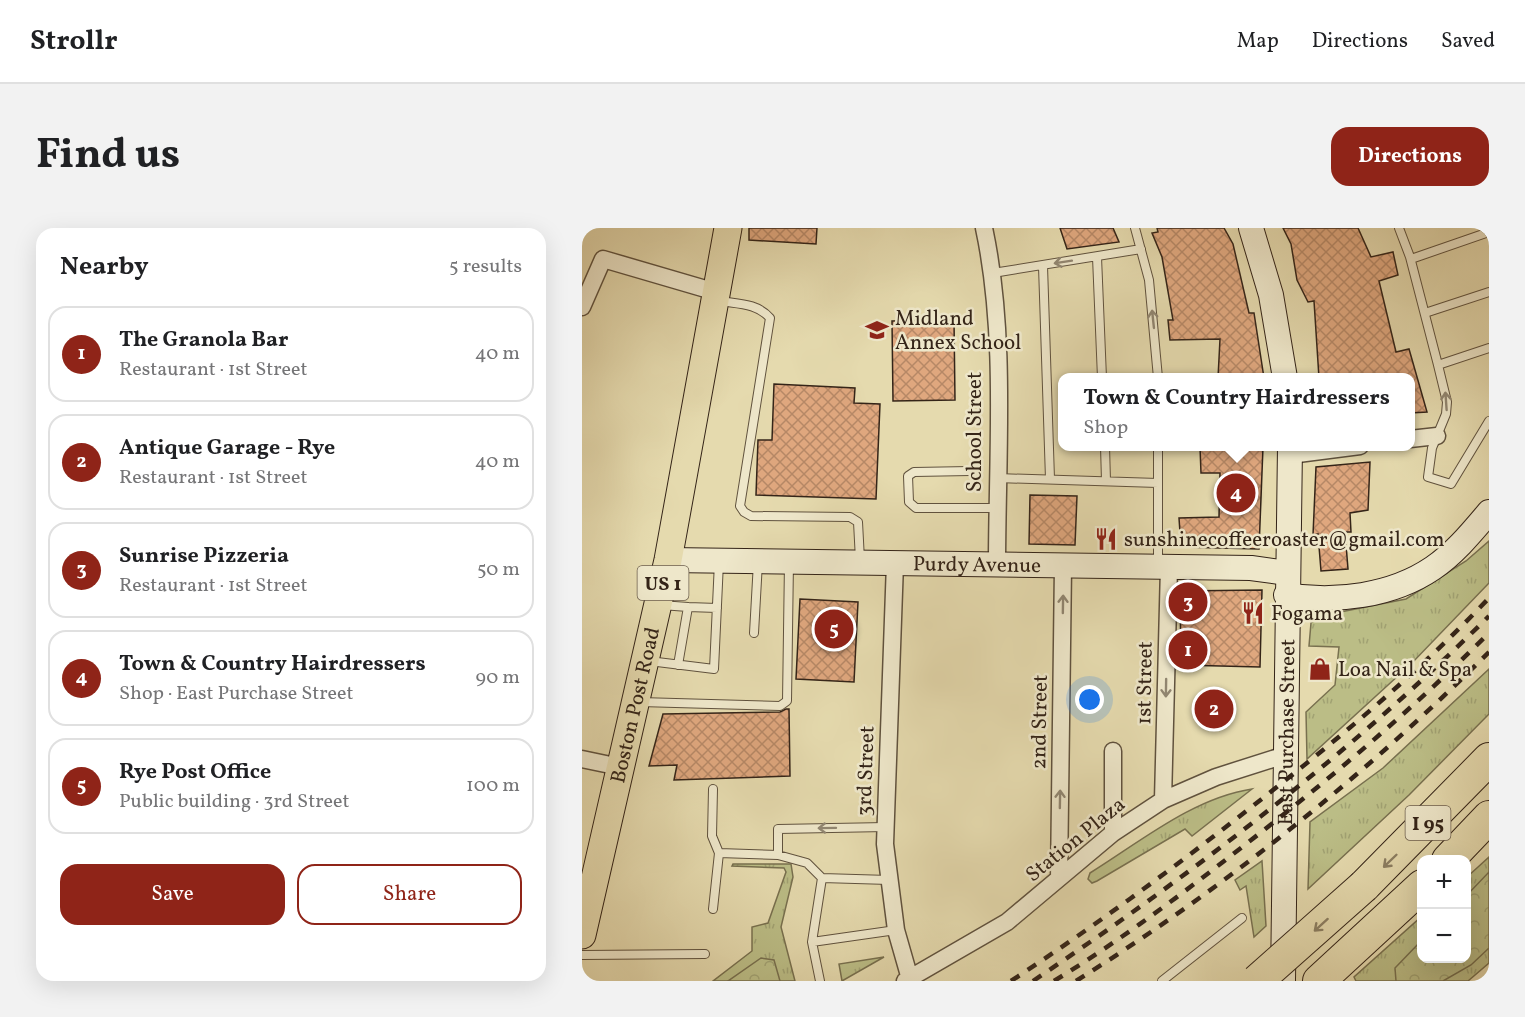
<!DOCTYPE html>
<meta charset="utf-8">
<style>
body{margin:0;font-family:Vollkorn,serif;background:#f2f2f2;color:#202124}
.controls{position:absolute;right:18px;bottom:18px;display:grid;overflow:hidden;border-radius:12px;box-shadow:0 6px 24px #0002}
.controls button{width:54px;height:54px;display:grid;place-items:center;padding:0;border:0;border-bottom:2px solid #e0e0e0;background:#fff;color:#202124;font:30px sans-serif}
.you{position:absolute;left:508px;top:472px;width:21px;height:21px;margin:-15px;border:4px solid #fff;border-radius:50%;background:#1a73e8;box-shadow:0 0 0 9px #1a73e833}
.badge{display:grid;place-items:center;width:39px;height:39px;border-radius:50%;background:#8f2418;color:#fff;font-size:20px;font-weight:700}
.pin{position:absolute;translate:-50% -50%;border:3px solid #fff;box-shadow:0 2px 6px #0006}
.popup{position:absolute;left:476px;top:145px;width:357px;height:78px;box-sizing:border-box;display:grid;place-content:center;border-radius:12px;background:#fff;filter:drop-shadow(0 2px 4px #0005);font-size:20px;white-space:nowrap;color:#757577}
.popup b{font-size:22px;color:#202124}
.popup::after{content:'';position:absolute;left:50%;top:100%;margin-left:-12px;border:12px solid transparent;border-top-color:#fff}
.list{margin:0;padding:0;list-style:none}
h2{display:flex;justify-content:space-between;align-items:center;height:78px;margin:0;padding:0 24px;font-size:26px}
h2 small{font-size:20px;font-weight:400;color:#757577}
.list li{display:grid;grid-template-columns:39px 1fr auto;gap:18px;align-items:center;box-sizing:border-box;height:96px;margin:0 12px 12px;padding:0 12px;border:2px solid #e0e0e0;border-radius:18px}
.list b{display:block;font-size:22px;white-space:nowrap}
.list p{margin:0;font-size:20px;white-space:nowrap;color:#757577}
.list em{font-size:20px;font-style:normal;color:#757577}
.actions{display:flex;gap:12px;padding:18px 24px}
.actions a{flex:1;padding:14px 0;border:2px solid #8f2418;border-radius:18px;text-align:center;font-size:21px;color:#8f2418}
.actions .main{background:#8f2418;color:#fff}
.map{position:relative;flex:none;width:907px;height:753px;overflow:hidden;border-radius:18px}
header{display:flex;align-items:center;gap:36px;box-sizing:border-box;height:84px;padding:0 30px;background:#fff;border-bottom:2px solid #e0e0e0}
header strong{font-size:28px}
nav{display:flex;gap:33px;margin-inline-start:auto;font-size:21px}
.intro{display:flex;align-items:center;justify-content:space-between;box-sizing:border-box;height:144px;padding:0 36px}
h1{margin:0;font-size:42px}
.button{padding:15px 27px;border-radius:18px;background:#8f2418;color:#fff;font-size:21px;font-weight:700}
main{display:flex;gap:36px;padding:0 36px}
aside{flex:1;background:#fff;border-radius:18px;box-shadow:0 6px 24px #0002}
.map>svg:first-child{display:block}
</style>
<header>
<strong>Strollr</strong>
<nav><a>Map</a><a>Directions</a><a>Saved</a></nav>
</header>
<div class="intro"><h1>Find us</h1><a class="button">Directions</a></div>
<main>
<aside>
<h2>Nearby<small>5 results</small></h2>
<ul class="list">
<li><span class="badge">1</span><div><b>The Granola Bar</b><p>Restaurant · 1st Street</p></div><em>40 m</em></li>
<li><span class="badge">2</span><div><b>Antique Garage - Rye</b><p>Restaurant · 1st Street</p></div><em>40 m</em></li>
<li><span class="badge">3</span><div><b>Sunrise Pizzeria</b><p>Restaurant · 1st Street</p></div><em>50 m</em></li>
<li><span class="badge">4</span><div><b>Town &amp; Country Hairdressers</b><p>Shop · East Purchase Street</p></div><em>90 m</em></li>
<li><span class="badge">5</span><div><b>Rye Post Office</b><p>Public building · 3rd Street</p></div><em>100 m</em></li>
</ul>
<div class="actions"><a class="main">Save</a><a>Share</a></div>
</aside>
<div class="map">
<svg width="907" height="753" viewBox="0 0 907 753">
<defs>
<pattern id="grass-tufts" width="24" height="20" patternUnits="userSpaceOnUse" patternTransform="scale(1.5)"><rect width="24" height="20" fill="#bbbd86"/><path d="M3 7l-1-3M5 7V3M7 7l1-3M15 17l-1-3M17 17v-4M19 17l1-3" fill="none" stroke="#a1a273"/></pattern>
<pattern id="forest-crowns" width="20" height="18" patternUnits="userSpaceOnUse" patternTransform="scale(1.5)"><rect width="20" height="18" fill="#bbbd86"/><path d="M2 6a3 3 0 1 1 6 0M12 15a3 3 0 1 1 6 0" fill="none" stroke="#a1a273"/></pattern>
<pattern id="building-cross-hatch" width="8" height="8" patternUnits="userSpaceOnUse" patternTransform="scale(1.5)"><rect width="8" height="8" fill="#dfa77e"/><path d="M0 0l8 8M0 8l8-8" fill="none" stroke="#b68866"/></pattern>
</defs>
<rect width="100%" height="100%" fill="#e5daae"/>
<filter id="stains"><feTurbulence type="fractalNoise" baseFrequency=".00333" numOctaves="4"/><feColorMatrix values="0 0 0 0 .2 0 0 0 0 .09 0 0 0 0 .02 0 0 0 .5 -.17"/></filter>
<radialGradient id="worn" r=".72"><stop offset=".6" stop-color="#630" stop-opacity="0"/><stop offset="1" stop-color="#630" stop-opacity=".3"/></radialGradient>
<path fill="url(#grass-tufts)" stroke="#78704f" stroke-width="1.5" d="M907 313V355L829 436 725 531 724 484 753 457 757 419 727 418 729 395 733 389 824 371 884 333Z
M907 441V486L827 567 726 661 728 594 801 540Z
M670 561 610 608 603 601 515 653 510 655 506 651 508 645C558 614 611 570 670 561Z
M907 629V735L886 753H774L772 749 839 689 840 730H884L885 649Z
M680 633 684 698 672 709 664 658 658 662 653 652Z
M151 636H209L211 649 199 699 213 753H131L170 723V699L186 695 204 644 202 640 150 638Z
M302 729 260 753 257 736Z"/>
<path fill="url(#forest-crowns)" stroke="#78704f" stroke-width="1.5" d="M907 644V720L889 737 861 753H814L813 740 839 713 840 730H884L885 667Z
M179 730 192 732 198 753H146Z"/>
<path fill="url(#building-cross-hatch)" stroke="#342418" stroke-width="1.5" d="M167 0H235L234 16 167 12Z
M478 0H531L537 14 485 21Z
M575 0H642L651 16 667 85H672L682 150H636L638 111 588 112 586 92H591L580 29 570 5 576 4Z
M701 0H776L789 29 811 24 816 47 797 53 814 124 827 121 845 184 828 185V150H737L732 73 726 74 715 52 709 16Z
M372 92 373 172 311 173 310 93Z
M192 156 273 160 272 175 298 176 294 271 174 267 176 212H190Z
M618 219H681L677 321 599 319 597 290 637 289 638 245H619Z
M788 234 786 282 768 285 769 304H763L766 341 739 343 736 306 731 307 734 239Z
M448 267 495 268 493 317 447 316Z
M680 362 678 439 599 437 598 363Z
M218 371 276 374 272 454 214 451Z
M204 481H207L208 548 92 552 95 537 67 538 81 486 198 484Z"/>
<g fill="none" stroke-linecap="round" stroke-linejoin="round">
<g stroke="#60523e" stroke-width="10">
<path id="lane" d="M553 0 567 52 576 150
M817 0 828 29 856 137 907 120
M515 29 520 150
M829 31 907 4
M461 38 468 251
M411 45 559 21
M138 73C156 76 175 75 188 90L158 278 162 284 169 288 268 289 276 294 278 332
M843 85 907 64
M856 137 865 174 864 186 850 220 846 249 869 256 907 193
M523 218 524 253
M388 243 332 244 326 248 327 274 334 280H415
M415 250 576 255
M576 338V218
M79 377 106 379
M172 405 176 334
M67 433 132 441 137 334
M96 437 106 379 135 380
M58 474 198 478 205 473 207 334
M131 561 130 608 137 625
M240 650 225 635 196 627V601L304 599
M131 681 137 625 196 627
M230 714 314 702
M0 727 123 726
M238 753 230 714 240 650 307 652
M580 753 660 690"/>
</g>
<g stroke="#60523e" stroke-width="19">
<path id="street" d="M402 0C425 107 415 227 415 337
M0 79 21 31 134 64
M828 211 855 208
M708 227 778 218
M313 335 303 616 314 702 328 751
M0 531 38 539
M581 572 587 339
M531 605V523
M477 650 481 338
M323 753 425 694 531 605 581 572 634 549 703 527"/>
</g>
<g stroke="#342418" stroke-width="26">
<g id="secondary">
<path d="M669 0 689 67 703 150"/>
<path id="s1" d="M86 332 669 340 705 345"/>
<path d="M704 367C753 375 810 368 851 340 873 325 890 304 907 284"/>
<path id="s2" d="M701 753 708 218"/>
</g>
</g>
<g stroke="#342418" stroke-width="29">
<g id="primary">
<path id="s3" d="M0 707 86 332 146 0"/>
</g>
</g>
<g stroke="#342418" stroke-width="34">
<path id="highway" d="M866 632 907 589
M782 658 907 531
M737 753 840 658"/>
</g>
<use href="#lane" stroke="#eee7ca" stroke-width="8"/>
<use href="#street" stroke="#eee7ca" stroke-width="16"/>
<use href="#secondary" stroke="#eee7ca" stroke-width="24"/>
<use href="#primary" stroke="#e5daae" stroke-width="27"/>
<use href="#highway" stroke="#e5daae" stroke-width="32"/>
<path stroke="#342418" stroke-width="4.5" stroke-dasharray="10 10" stroke-linecap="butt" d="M429 753C513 698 593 639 672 577 754 513 835 446 907 370
M451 753C613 644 768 526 907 388
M472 753C536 714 596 669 655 623 743 555 828 484 907 405
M494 753C641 661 785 546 907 424"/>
<g stroke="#342418" stroke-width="34" stroke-linecap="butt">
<path id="highway-bridge" d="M675 753 782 658"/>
</g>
<use href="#highway-bridge" stroke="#e5daae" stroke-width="32"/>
</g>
<defs><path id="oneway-shaft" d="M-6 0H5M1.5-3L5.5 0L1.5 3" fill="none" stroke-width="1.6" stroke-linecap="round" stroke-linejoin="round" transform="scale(1.5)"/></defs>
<g stroke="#918671">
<use href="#oneway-shaft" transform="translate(481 34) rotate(171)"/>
<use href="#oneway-shaft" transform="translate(571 91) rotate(-96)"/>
<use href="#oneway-shaft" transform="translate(864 173) rotate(-94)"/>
<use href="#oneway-shaft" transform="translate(481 376) rotate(-89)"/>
<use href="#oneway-shaft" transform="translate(584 460) rotate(91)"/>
<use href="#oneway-shaft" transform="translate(478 571) rotate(-89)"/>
<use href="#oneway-shaft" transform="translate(245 600) rotate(179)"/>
</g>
<g stroke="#8c7f63">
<use href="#oneway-shaft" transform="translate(808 633) rotate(136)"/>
<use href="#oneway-shaft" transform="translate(739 697) rotate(138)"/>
</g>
<defs>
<g id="school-bare" transform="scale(1.8)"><path d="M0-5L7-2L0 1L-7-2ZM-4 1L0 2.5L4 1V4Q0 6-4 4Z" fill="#8f2418" stroke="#eee7ca" stroke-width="2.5" paint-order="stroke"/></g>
<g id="restaurant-bare" transform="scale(1.8)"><path d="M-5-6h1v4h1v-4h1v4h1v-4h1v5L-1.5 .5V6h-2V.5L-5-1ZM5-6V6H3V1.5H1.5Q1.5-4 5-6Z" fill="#8f2418" stroke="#eee7ca" stroke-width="2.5" paint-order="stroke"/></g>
<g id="shop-bare" transform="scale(1.8)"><path d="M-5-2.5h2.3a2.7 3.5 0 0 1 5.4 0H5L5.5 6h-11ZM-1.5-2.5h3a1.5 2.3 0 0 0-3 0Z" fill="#8f2418" stroke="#eee7ca" stroke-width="2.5" paint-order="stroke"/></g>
</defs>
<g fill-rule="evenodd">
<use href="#school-bare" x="295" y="102"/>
<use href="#restaurant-bare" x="524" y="311"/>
<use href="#restaurant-bare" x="671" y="385"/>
<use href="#shop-bare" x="738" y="441"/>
</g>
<g text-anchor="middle" stroke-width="5" stroke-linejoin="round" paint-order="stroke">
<g fill="#eee7ca" stroke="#6c5e4d" stroke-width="1.5">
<rect x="55.5" y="338" width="51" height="34" rx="4.5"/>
<rect x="823.5" y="578" width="45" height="34" rx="4.5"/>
</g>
<g font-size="20" font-weight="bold" fill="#342418">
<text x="81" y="362">US 1</text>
<text x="846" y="602">I 95</text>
</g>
<g font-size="21" fill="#342418" stroke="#eee7ca" text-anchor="start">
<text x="313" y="97">Midland<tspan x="313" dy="24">Annex School</tspan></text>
<text x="542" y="318">sunshinecoffeeroaster@gmail.com</text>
<text x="689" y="392">Fogama</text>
<text x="756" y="448">Loa Nail &amp; Spa</text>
</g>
<g font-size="21" fill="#342418" stroke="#eee7ca">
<text transform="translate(392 204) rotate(-90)" y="7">School Street</text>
<text dy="7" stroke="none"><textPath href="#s1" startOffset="309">Purdy Avenue</textPath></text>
<text transform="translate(562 455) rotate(-89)" y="7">1st Street</text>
<text dy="7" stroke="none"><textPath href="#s3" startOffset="236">Boston Post Road</textPath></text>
<text transform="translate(457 494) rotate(-89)" y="7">2nd Street</text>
<text dy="7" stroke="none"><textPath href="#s2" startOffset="249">East Purchase Street</textPath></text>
<text transform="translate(283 543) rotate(-88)" y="7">3rd Street</text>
<text transform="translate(493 611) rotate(-39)" y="7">Station Plaza</text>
</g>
</g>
<rect width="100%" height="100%" filter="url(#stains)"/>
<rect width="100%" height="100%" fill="url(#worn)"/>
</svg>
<div class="controls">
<button>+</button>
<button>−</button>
</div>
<div class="you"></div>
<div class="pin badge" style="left:606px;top:422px">1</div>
<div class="pin badge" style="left:632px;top:481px">2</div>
<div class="pin badge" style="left:606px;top:374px">3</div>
<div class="pin badge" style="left:654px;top:265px">4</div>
<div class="popup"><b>Town &amp; Country Hairdressers</b>Shop</div>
<div class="pin badge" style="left:252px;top:401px">5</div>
</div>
</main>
